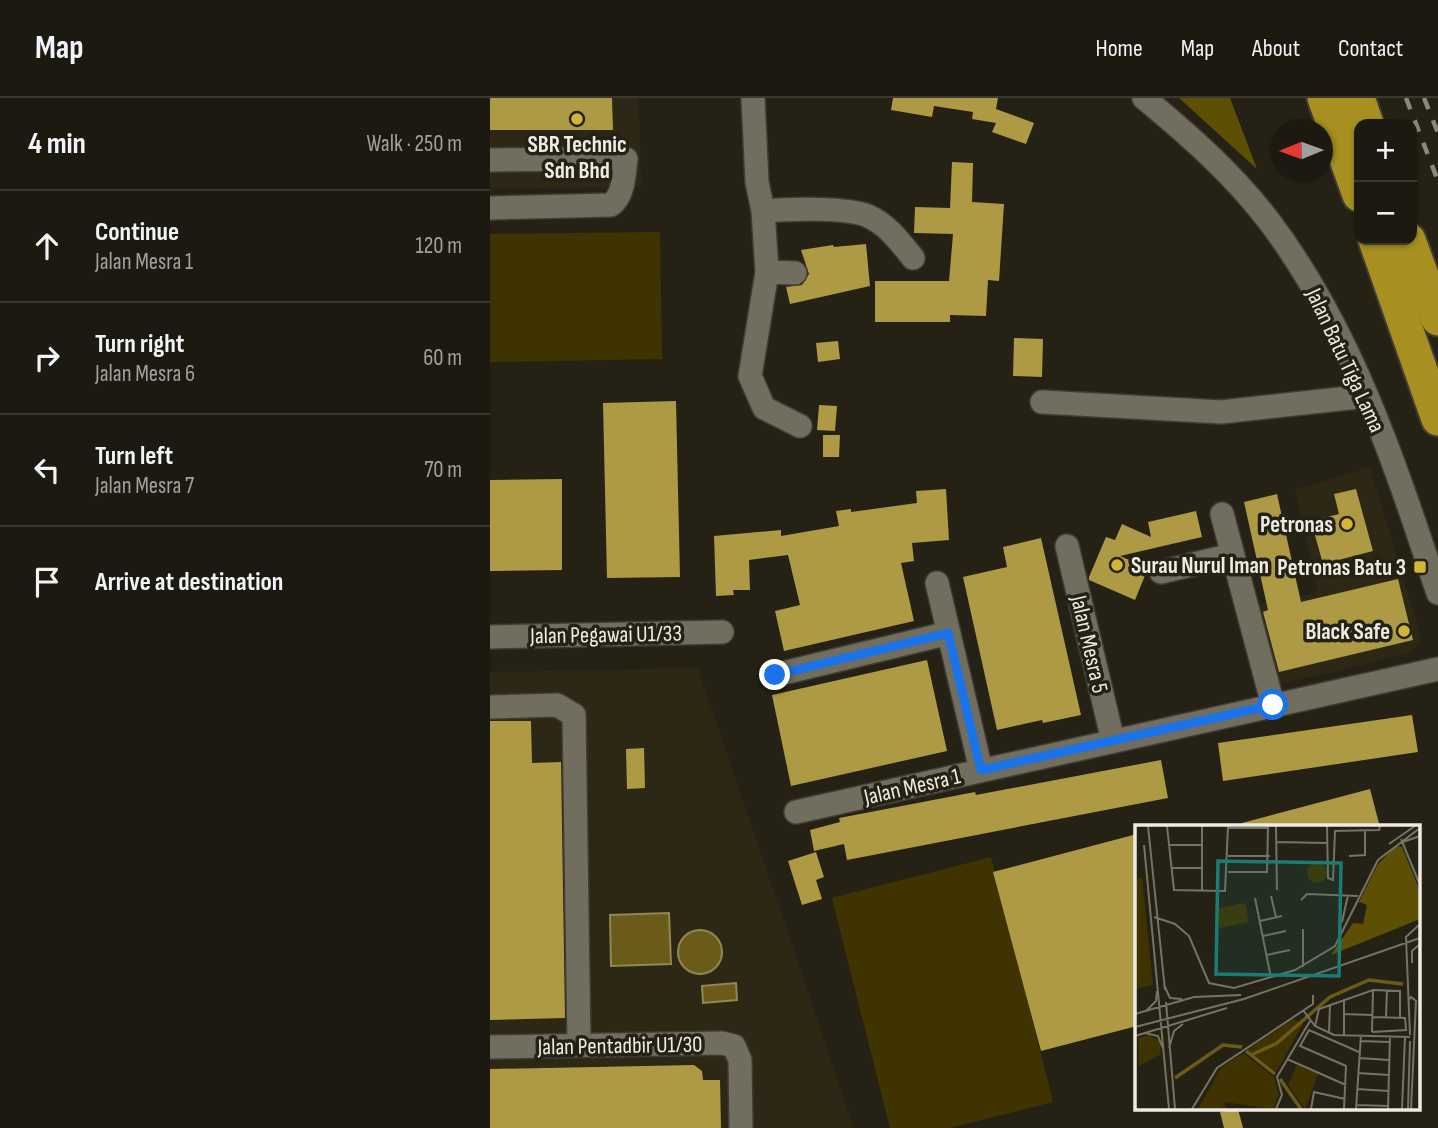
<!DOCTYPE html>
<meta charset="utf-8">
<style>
body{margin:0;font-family:"Sofia Sans Condensed",sans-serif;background:#252319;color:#f1f3f6}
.controls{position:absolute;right:21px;top:21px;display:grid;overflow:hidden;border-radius:14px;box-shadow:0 2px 5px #0004}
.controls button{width:63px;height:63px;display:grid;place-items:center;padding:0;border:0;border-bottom:2px solid #3a3830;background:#1c1a10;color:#f1f3f6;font:35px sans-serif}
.compass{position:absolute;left:780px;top:21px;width:63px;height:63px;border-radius:50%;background:#1c1a10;box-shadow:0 2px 5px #0004;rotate:269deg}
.stop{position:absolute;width:21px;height:21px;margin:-16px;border:5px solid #1a73e8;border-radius:50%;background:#fff}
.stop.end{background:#1a73e8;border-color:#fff;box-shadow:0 2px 7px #0008}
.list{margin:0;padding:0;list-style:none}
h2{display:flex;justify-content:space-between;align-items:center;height:91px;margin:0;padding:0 28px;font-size:30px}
h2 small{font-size:23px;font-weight:400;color:#a0a19f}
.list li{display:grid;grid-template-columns:46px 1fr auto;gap:21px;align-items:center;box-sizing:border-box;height:112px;padding:0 28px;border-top:2px solid #3a3830}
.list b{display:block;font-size:26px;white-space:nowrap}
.list p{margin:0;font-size:23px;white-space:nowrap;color:#a0a19f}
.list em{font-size:23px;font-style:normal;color:#a0a19f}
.icon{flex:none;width:38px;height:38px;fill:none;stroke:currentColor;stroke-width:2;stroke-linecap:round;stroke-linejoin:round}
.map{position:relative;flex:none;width:948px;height:1030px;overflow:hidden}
header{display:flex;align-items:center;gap:42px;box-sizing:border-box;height:98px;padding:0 35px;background:#1c1a10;border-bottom:2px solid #3a3830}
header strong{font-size:33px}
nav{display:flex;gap:38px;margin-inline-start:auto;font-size:24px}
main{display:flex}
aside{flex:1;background:#1c1a10}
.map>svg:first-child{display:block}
</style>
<header>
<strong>Map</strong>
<nav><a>Home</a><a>Map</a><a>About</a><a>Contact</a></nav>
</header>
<main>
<aside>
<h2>4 min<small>Walk · 250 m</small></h2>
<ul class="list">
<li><svg class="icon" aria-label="ahead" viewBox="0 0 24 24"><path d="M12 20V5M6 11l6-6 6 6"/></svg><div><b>Continue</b><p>Jalan Mesra 1</p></div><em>120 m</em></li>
<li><svg class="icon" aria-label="right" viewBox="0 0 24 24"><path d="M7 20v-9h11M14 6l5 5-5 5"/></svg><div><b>Turn right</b><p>Jalan Mesra 6</p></div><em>60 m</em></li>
<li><svg class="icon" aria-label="left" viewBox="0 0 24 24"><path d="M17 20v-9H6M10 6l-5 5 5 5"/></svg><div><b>Turn left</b><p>Jalan Mesra 7</p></div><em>70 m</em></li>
<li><svg class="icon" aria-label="arrive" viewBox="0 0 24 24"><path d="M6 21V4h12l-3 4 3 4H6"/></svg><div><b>Arrive at destination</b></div></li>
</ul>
</aside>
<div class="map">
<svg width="948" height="1030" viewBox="0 0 948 1030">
<rect width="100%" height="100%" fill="#252215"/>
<path fill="#2d2815" d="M0 0H149L151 88 0 91Z
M880 369 932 542 920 555 782 588 761 508 828 494 805 392Z
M208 570 364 1030H0V574Z"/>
<path fill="#3f3401" d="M170 134 172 261 0 264V136Z
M501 759 563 1004 460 1030H400L342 800Z"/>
<path fill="#5d4f04" d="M689 0H740L767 71Z"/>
<path fill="#6a5c18" stroke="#918755" stroke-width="2" d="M179 815 181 866 121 868 120 817Z
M188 854a22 22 0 1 1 44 0a22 22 0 1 1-44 0Z
M246 885 247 902 213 905 212 888Z"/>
<path fill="#ae9a44" d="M0 0H122L123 32H0Z
M403 0H508L506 11 544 25 536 46 502 34 506 25 482 21 483 14 444 8 442 19 401 12Z
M462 64 483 65 482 104 514 106 509 183 498 182 496 218 460 217V224H385V183H459L463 136 424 135 425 109 460 110Z
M376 146 380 188 300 206 296 189 312 187 319 176 311 152 343 147 344 149Z
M524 240 553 241 552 279 523 278Z
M348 243 350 261 328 264 326 245Z
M186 303 190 479 117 480 113 305Z
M329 307 347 308 345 333 327 332Z
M333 337H350L349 359H333Z
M72 381V472L0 473V382Z
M456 391 459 442 422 445 424 463 411 465 424 523 294 553 285 513 310 507 298 457 259 462 260 492H243L244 497 226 498 224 438 291 432V438L349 428 346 413 361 411V414L427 405 426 393Z
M866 391 883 453 833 466 821 423 849 416 844 396Z
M787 396 811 504 908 481 923 542 789 574 773 514 778 512 754 404Z
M706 413 712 439 630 458 658 470 645 502 599 482V479L616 439 625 442 632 426 661 439 658 424Z
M551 440 591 617 553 625 552 622 507 632 473 479 517 469 513 449Z
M437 562 457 653 301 688 282 597Z
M922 617 928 654 733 683 728 645Z
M0 623H41L42 665 71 664 75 920 0 922Z
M154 650 155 690 137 691 136 651Z
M671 662 678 700 357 762 354 746 324 753 320 732 350 724 349 720 485 694 486 697Z
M880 691 890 729H752V725Z
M647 736V928L551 953 503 774Z
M326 754 334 779 326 782 332 801 312 807 298 763Z
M204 967 212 973 213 982H230L231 1030H0V971Z
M748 1011 753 1030H734L730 1014Z"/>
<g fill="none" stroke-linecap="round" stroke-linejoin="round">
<g stroke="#3f3c34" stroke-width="26">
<path id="minor" d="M263 0 267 84 273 113 277 174 260 278 274 310 310 328
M654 0C699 37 744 77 779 123 862 233 905 366 948 495
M0 62 136 61C134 76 134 97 121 107L0 110
M273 113C297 111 358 109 378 118 398 127 410 144 423 160
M277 174 305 175
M552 304 731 314 877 298
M732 416 783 607
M577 448 623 643
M671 474 742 457
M447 485 491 672
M0 539 232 534
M285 577 459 535
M0 609 67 607 84 617 89 947
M306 714 948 571
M0 949 232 945 244 948 250 962 251 1030"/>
</g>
<g stroke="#3f3c34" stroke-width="37">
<path id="highway" d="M834 0 869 97
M868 0 877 26
M885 142 948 321
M919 142 948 221"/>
</g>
<use href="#minor" stroke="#716e5f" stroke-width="23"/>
<use href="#highway" stroke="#a79020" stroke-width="33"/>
<path stroke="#8a877d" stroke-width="4.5" stroke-dasharray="12 12" stroke-linecap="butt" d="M916 0 948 83
M934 0 948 35"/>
</g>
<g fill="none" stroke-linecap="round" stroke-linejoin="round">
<path stroke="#1a73e8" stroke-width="9" d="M285 577 458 535 491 672 783 607"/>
</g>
<g fill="#d2b635" stroke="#252215" stroke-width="2.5">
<circle cx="87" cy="21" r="7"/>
<circle cx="857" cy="426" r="7"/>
<circle cx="627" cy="467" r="7"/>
<rect x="923" y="462" width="14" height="14" rx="3.5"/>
<circle cx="914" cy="533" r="7"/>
</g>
<g text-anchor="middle" stroke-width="7" stroke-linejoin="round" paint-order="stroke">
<g font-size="23" font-weight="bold" fill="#edebe3" stroke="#252215" text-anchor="end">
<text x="87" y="54" text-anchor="middle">SBR Technic<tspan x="87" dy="26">Sdn Bhd</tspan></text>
<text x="843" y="434">Petronas</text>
<text x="641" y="475" text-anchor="start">Surau Nurul Iman</text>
<text x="916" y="477">Petronas Batu 3</text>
<text x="900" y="541">Black Safe</text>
</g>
<g font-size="23" fill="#edebe3" stroke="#252215">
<text transform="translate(856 262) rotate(65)" y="8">Jalan Batu Tiga Lama</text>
<text transform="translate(116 536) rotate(-1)" y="8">Jalan Pegawai U1/33</text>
<text transform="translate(600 546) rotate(77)" y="8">Jalan Mesra 5</text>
<text transform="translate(422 688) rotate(-13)" y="8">Jalan Mesra 1</text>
<text transform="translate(130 947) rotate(-1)" y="8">Jalan Pentadbir U1/30</text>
</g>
</g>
<g transform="translate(645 727)">
<rect width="285" height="285" fill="#252215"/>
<path d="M172 48a10 10 0 1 1 20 0a10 10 0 1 1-20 0ZM7 52 18 160 0 164V55ZM110 78 114 97 85 103 80 84ZM158 194 168 199 141 247 112 225ZM14 210 25 216 26 229 4 241 3 213ZM108 228 139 252 144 270 138 284 89 277 91 284H63L86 243ZM162 240 183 249 170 284 153 260Z" fill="#3f3401"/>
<path d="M261 21 267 22 285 66V94L196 130 218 98 228 99 232 80 224 77 243 39Z" fill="#5d4f04"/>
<path fill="none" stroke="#6a5c18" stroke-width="3.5" d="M111 226 140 249M116 230 142 218 195 172 234 155 268 159M40 253 88 220 107 222M145 254 166 284"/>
<path fill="none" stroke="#757267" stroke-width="2" d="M13 1 30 165M32 1 39 65 90 66 93 1M67 1V66M141 1 142 65M192 1 193 53 198 55 200 6 244 5 245 1M93 3H133M266 14 285 60M141 17 192 18M265 18 285 11M254 19 280 1M9 20 34 284M34 20H67M93 31H135M214 31 230 30V5M36 43H67M93 47H132L133 1M136 71 141 92M120 73 136 153M166 75 172 69 223 71M19 92 40 99 54 111 74 158 99 163 160 145 200 121 243 35 285 3M125 96 147 91M207 97 213 70M168 104V142M128 111 151 106M132 130 155 125M277 138V126L285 119M29 160 35 173 47 174M273 176 276 172 281 176 276 284M31 177 40 284M168 185 180 201 199 210 275 212M11 186 21 176 22 166M0 189 59 172 106 170M209 189 237 190M251 192 252 165M180 201 184 184 238 165 265 166V192M0 202 109 174 285 113M237 207 271 205 270 193 237 192M237 207 238 165M10 208 23 211 28 223M194 208 195 180M209 210V174M275 210 271 112 285 99M0 211 92 183M225 216 254 217M34 223 39 206 48 199M224 233 254 235M152 234 211 260M223 248 254 250M222 264 253 266M221 280 253 281M57 284 82 243 178 179V170M141 284 147 270 142 252 175 196M176 284 179 267 210 274M209 284 211 241 165 221 174 205 224 227M221 284 226 210M253 284 255 211M267 284 270 212M273 284 275 216"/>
<path fill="#1a7c74" fill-opacity="0.15" stroke="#1a7c74" stroke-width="3.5" d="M83 36 206 38 204 151 81 149Z"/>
<rect width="285" height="285" fill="none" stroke="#edebe3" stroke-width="3.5"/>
</g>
</svg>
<div class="controls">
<button>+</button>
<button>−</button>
</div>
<svg class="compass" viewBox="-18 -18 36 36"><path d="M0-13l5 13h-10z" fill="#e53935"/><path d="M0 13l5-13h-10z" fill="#a0a19f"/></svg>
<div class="stop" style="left:783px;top:607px"></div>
<div class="stop end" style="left:285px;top:577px"></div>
</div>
</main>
